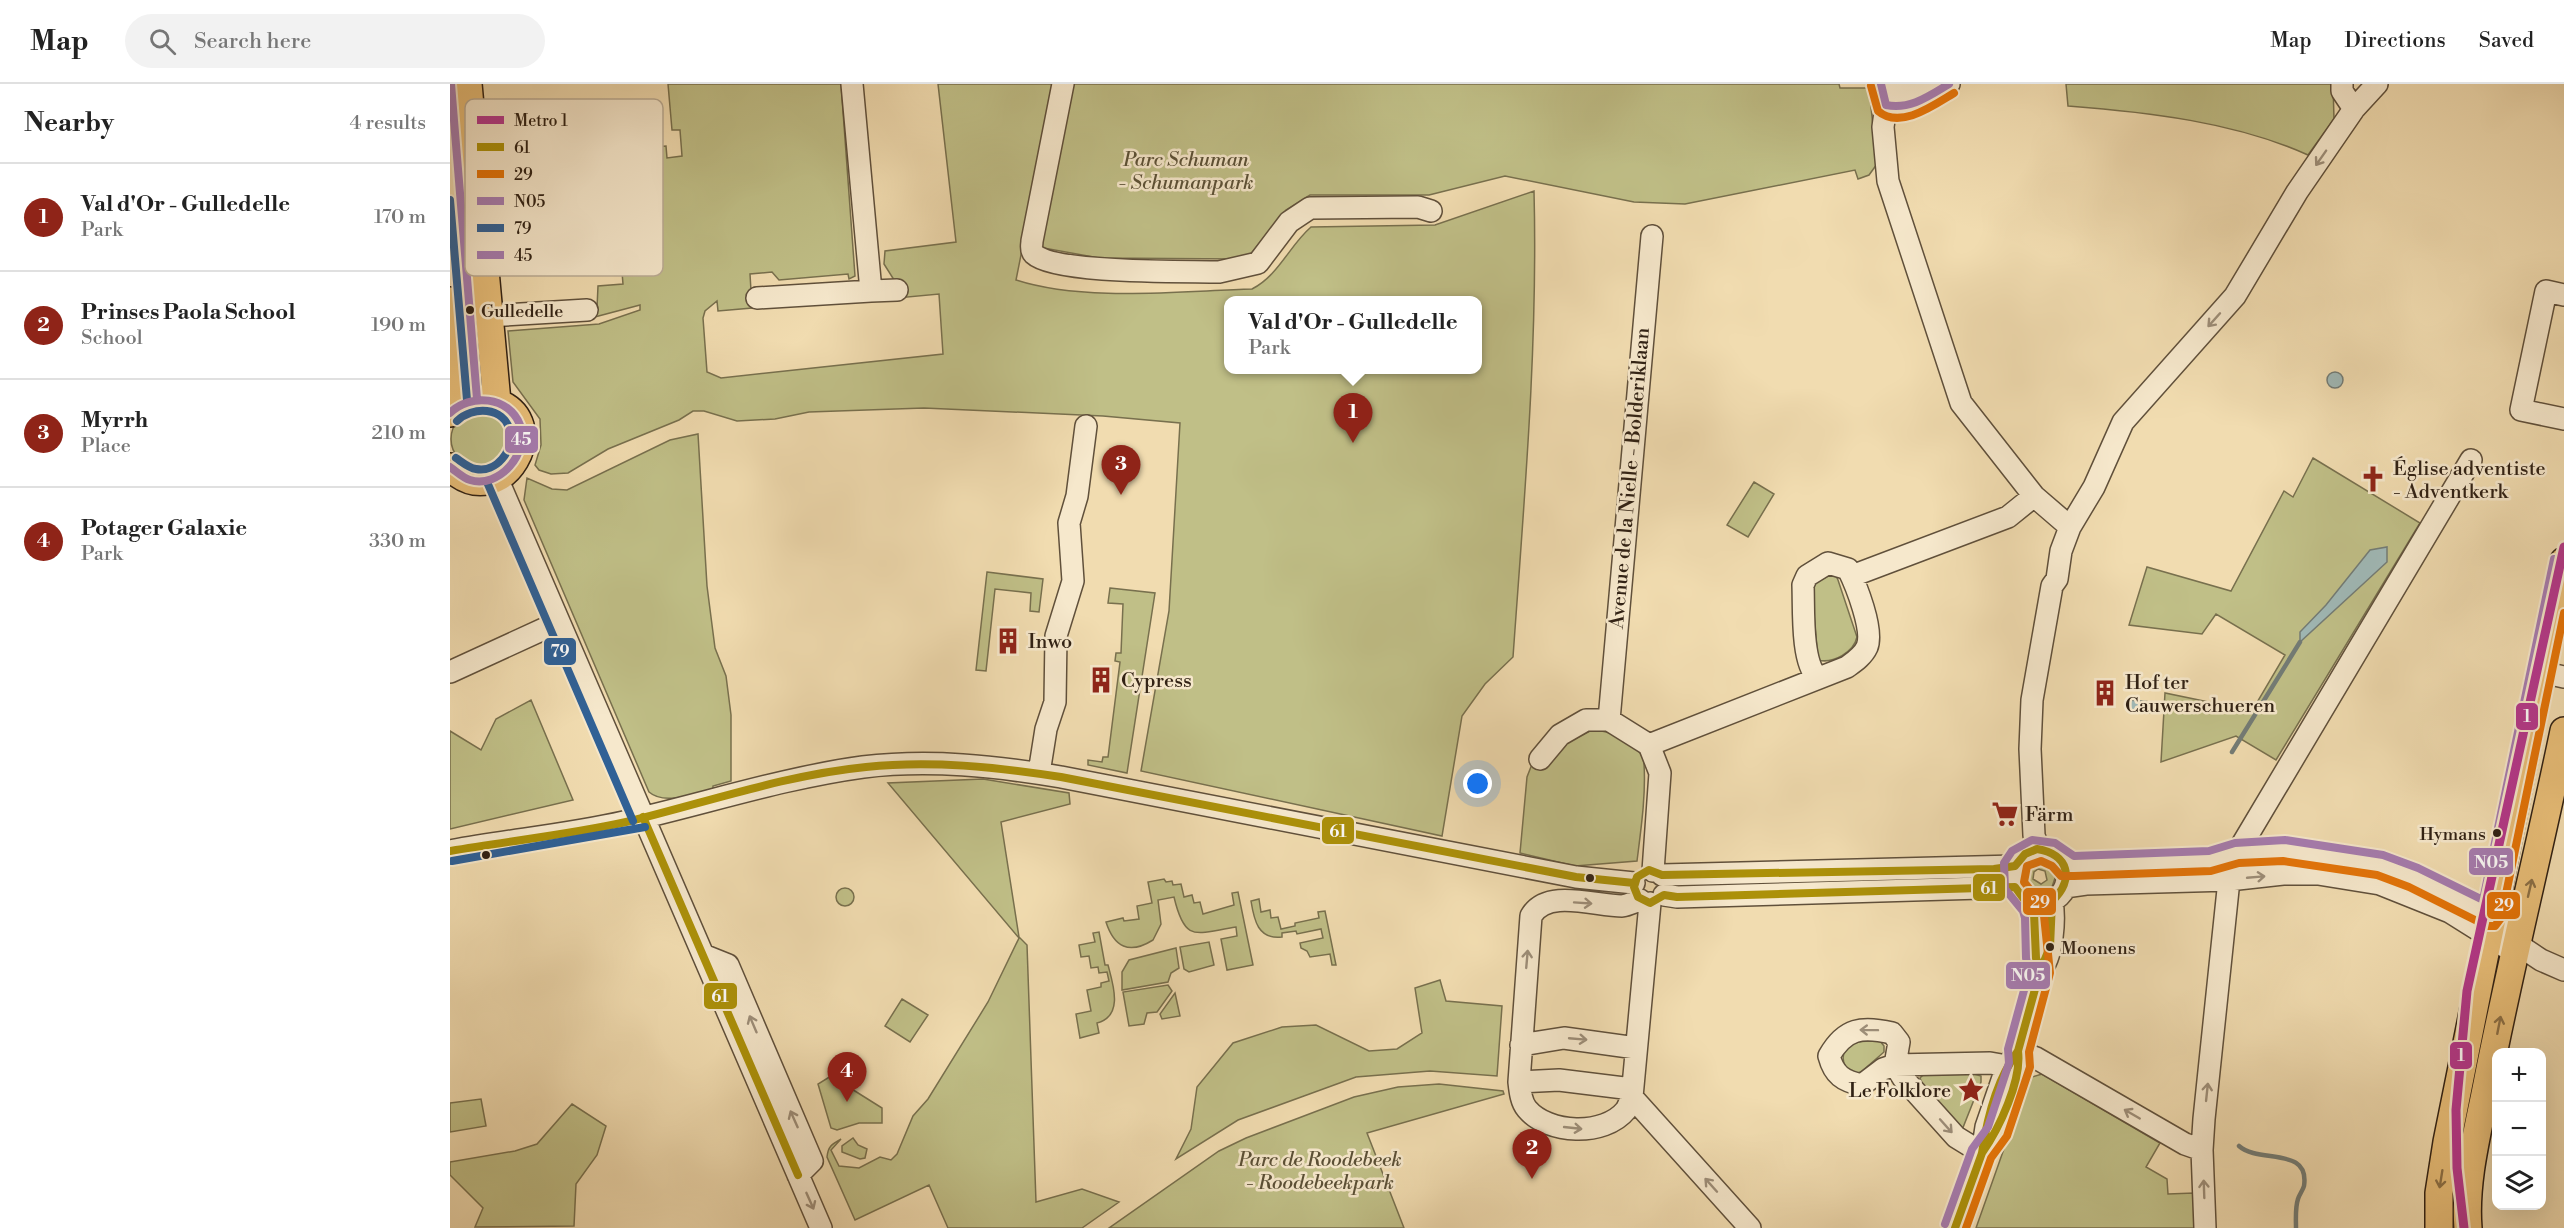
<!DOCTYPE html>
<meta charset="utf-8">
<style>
body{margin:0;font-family:"Libre Bodoni",serif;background:#f2f2f2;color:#222}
.controls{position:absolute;right:18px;bottom:18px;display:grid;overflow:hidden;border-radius:12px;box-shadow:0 6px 24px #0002}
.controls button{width:54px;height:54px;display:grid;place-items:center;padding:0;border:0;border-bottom:2px solid #e0e0e0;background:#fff;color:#222;font:30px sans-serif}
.you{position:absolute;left:1028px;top:700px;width:21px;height:21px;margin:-15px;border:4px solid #fff;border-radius:50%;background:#1a73e8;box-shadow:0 0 0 9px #1a73e833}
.badge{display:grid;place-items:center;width:39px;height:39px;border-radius:50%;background:#8f2418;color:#fff;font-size:20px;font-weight:700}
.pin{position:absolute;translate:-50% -50px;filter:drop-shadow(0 2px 3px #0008)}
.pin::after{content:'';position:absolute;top:32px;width:21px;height:18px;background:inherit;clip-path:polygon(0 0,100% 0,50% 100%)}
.popup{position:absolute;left:774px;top:212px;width:258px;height:78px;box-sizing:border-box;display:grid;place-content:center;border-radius:12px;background:#fff;filter:drop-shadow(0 2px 4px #0005);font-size:20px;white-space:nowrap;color:#767676}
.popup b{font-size:22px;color:#222}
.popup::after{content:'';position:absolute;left:50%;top:100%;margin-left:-12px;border:12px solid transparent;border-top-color:#fff}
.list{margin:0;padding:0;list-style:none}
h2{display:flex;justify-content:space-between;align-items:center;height:78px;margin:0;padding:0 24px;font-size:26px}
h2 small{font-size:20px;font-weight:400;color:#767676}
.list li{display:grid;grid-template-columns:39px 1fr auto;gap:18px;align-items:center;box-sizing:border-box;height:108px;padding:0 24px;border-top:2px solid #e0e0e0}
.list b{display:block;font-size:22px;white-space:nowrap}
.list p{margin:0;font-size:20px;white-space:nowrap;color:#767676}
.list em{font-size:20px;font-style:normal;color:#767676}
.icon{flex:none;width:33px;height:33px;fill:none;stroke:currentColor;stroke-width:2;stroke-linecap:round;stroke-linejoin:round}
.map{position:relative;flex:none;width:2114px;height:1144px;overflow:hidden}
header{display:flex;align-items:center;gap:36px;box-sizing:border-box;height:84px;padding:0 30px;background:#fff;border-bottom:2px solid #e0e0e0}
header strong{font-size:28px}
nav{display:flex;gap:33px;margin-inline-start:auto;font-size:21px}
.search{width:420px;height:54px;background:#f2f2f2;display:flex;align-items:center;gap:15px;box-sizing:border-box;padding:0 21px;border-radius:33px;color:#767676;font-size:22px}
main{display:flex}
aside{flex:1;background:#fff}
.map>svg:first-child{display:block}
</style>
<header>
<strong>Map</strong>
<div class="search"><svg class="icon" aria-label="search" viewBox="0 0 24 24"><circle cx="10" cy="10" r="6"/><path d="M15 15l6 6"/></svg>Search here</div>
<nav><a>Map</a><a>Directions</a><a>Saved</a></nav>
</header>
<main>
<aside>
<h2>Nearby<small>4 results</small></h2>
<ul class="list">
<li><span class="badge">1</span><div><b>Val d'Or - Gulledelle</b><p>Park</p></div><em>170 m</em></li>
<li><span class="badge">2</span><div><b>Prinses Paola School</b><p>School</p></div><em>190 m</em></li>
<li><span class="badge">3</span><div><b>Myrrh</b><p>Place</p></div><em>210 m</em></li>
<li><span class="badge">4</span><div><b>Potager Galaxie</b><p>Park</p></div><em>330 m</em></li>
</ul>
</aside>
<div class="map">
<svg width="2114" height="1144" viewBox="0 0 2114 1144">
<rect width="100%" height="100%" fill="#f1dcb0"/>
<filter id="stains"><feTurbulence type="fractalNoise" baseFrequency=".00333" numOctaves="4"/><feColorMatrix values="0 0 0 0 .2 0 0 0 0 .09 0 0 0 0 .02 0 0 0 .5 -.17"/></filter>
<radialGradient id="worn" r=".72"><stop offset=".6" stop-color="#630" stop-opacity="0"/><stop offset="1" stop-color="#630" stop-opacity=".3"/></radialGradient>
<path fill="#c0bf87" stroke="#78704e" stroke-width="1.5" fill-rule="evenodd" d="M218 0H391L405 192 399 195 398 190 329 196 322 188 300 190 302 224 268 227 267 217 255 227 253 234 257 288 271 294 493 270 489 210 447 214 446 199 434 180 435 167 506 158 488 0H605L566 196C634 218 730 207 802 205 829 191 839 162 861 143L985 141 1084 107C1088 262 1074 418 1063 573L1035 600 1012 632 992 752 691 687 719 527 730 339 653 332 474 324 359 328 325 335 287 337 254 327H243L229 336 158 365 118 389 101 390 89 386 85 381 91 361 90 335 63 298 58 247 149 240 190 226V221L141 234V226L147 224 148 202 173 200 170 164 120 168V172L96 174 94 165 98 164 88 42H82V36L143 30 144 33 157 32V30L182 28 184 44H179L180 58H185L186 64 216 62 217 74 232 72 230 46H222ZM778 216H1028V286H778Z
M619 0H1389L1390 4H1419L1427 80 1419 91 1408 95 1405 86 1235 120 1184 118 1055 92 979 111H860L836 126 800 171 790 175 649 174 588 163Z
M1616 0H1883L1884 35 1858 71C1785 38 1697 28 1618 22Z
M1 355a28 28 0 1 1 56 0a28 28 0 1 1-56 0Z
M248 350 257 502 265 564 276 592 281 631V697L263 702V705C244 709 215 722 199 708L74 416 77 394 102 405 117 406 220 356Z
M1863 374 1970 439 1826 676 1786 652 1711 678 1715 609 1802 627 1835 571 1766 530 1752 550 1679 541 1697 483 1781 507 1834 407 1843 413Z
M1304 398 1324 410 1298 453 1277 441Z
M537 488 593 495 589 528 580 527 581 509 545 505 536 587 526 586Z
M1378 492H1386L1388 496 1407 553C1404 568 1383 580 1368 576L1362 508 1363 500Z
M660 504 705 509 677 689 638 681V676L652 678 653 673H658L670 578 665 577 666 569H671L673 520 658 519Z
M81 616 123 716 0 745V647L31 666 46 635Z
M1142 646C1158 646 1193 660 1194 680 1196 711 1191 745 1187 777L1125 782 1070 769 1077 693 1084 675Z
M533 695 619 709 620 720 551 738 569 853 577 861 586 1118 632 1105 669 1118 632 1144H498L479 1101 405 1136 377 1073C378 1062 382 1060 391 1055L381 1066 389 1082 409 1084 430 1073 441 1076 447 1070 463 1032 478 1015 538 918 569 854 438 699Z
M1590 778 1600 780 1606 791 1602 803 1591 808 1580 803 1576 793 1578 784ZM1588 785 1595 787 1597 796 1591 800 1583 795 1584 788Z
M714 795 716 798 722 797 723 801 731 800 734 813 742 811 744 819 750 818 753 830 784 821 782 809 788 808 803 881 777 886 771 855 787 852 786 843C746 849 735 860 724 813L708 816 711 840 703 856C679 871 664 863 656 838L673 834 674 837 689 835 687 822 702 819 698 798Z
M386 813a9 9 0 1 1 18 0a9 9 0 1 1-18 0Z
M809 815 811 828 820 826 821 834 828 833 831 845 845 842V839L869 834 868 828 875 827 886 881H882L880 870 860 873 857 867 851 864 850 859 873 854 871 845 847 850 846 847 832 849V853C808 856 804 836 801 817Z
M649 848 655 881H658C663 900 674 932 647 939L649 949 630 954 626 930 641 927 637 906 651 903V899L659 897 657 888 649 889 648 883 641 884 639 872 631 873 629 861 645 858 643 849Z
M759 858 764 881 739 888 734 885 730 863Z
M726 864 729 884 721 889 718 898 672 906V888L679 876Z
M990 896 996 917 1052 922 1047 992 980 987 906 993 788 1036 726 1075 741 1045 747 1003 783 959 832 943 866 941 919 967 947 965 972 949 965 904Z
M718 901 722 907 707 928 697 929 694 940 679 942 673 908Z
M725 909 730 932 712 935 710 930Z
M452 915 478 931 460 958 435 942Z
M1430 957 1434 962V968L1411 988 1403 990C1390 981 1389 966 1405 959 1411 956 1423 957 1430 957Z
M1524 990 1531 992V998L1512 1046 1472 999 1470 994 1473 991Z
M1592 990 1710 1059 1696 1083 1717 1095 1718 1110 1744 1109 1745 1144H1526L1579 994Z
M381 992 432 1024V1039H409L387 1046 381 1044 368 1000Z
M989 1000 1053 1007 1054 1010 917 1049 954 1144H659L769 1067 796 1054 904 1013 948 1003Z
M31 1015 36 1042 0 1048V1019Z
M122 1020 156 1042 147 1071 126 1100 124 1142 25 1143 33 1124 0 1091V1078L65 1067 87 1060Z
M403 1054 408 1061 417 1065 415 1074 410 1075 392 1068V1062Z"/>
<path fill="#a0b9b7" stroke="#737c76" stroke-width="1.5" d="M1877 296a8 8 0 1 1 16 0a8 8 0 1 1-16 0Z
M1937 463V478L1850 558V548L1876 521 1920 466Z
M1679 616 1701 618 1700 629 1679 627Z"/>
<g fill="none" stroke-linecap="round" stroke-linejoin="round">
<path stroke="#737c76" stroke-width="4.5" d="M1782 668 1850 558
M1789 1062C1809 1080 1860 1062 1854 1102 1853 1106 1849 1111 1848 1115 1845 1124 1846 1135 1846 1144"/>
<g stroke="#60503b" stroke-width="24">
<path id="minor" d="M613 0 582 157C582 161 580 166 584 170 605 190 735 187 769 188L808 179 839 138 860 124 968 123 981 127
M1431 0 1436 21 1433 43 1438 97 1511 319 1584 412 1620 443
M1892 0V7L1904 25
M1431 6H1467L1482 1
M1436 21C1457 29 1481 10 1499 0
M421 207 447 206
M2114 211 2096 207 2071 326 2114 335
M307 214 421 207 402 0
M39 232 137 226
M47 394 371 1144
M1402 492 1558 433 1584 412
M0 588 109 538
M2091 588 2114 593
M1159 636 1202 152
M1199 661 1397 583C1404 578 1413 572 1417 563 1424 546 1406 501 1398 485L1378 479 1357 492 1353 501C1354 524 1351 577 1367 593
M1090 675 1110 651 1136 636H1159L1199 661 1210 689 1203 787
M589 689 596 645 605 618 606 552 623 497 619 439 627 412 636 342
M1588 765 1584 751 1580 665 1582 616 1602 502 1607 495 1611 467 1620 443 1644 403 1673 338 1785 212 1847 108 1904 25 1927 0
M1563 793a27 27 0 1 1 54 0a27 27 0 1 1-54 0Z
M0 767C58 756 117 751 174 738 254 720 332 694 413 683 480 675 545 682 611 693L1126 793 1184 799
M1787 769 2021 376
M1615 782 1761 777 1787 769 1833 766 1867 770 1930 781 1963 793 2022 820 2062 846 2067 860 2091 876 2114 886
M1212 791 1565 782
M1615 803 1636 800 1779 796 1833 790H1868L1930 800 2000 828 2059 865 2067 860
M1214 811 1227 813 1565 803
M1190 816C1184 818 1178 821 1172 822 1145 822 1097 804 1081 832L1069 998C1070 1007 1071 1018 1077 1025 1098 1050 1154 1053 1176 1026 1178 1023 1180 1017 1182 1013L1200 819
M1580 818 1586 836V877
M253 871 278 881 362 1077 348 1091
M1071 961 1114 954 1186 964
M1568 967 1586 974 1735 1060 1752 1066
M1069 998 1109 996 1182 1005
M1182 1013 1300 1144
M1532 1069 1506 1053 1453 994 1445 981 1449 958 1442 949C1412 942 1395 944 1379 972 1384 991 1393 997 1412 1001L1433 985 1445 981 1540 979 1557 982
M1505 1144 1532 1069 1536 1043 1557 982 1568 967 1590 887C1603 873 1605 835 1602 817
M1755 1144 1752 1066 1754 1035 1779 796"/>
</g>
<g stroke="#302114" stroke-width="30">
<path id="major" d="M18 0 47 318
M0 217 7 322
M0 329C11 317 26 312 42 317 107 335 52 434 0 383
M1989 1144V1109L1997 1058 2114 477
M2018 1144C2014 1095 2029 1043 2038 995 2061 878 2090 763 2114 647"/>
</g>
<use href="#minor" stroke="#f6e8cc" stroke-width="21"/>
<use href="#major" stroke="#e8be78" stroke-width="27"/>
<g stroke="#f6e8cc" stroke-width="12">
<path id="bus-1" d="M193 733 348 1091
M1587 765C1619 770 1625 796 1602 817L1600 863 1590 887 1586 874 1584 829 1565 803 1227 813 1214 811 1200 819 1188 813 1184 803 1187 793 1199 786 1212 791 1544 785 1565 782 1575 770Z
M0 767C58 757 118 751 176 738 255 719 334 691 416 683 481 676 546 683 611 693L1126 793 1184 799
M1568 967 1590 887
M1532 1069C1537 1034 1547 995 1568 967
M1532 1069C1549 1045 1572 996 1568 967
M1505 1144 1532 1069"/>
</g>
<g stroke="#f6e8cc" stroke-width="12">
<path id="bus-2" d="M1421 2 1428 27C1450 46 1484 21 1504 9
M1516 1144 1541 1074 1557 1052 1580 983 1579 968 1600 889 1593 822 1574 798 1577 782 1591 777 1602 782 1611 792H1624L1761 787 1789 779 1833 777 1927 791 1959 803 2037 842H2045L2051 834 2114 529"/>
</g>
<g stroke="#f6e8cc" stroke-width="12">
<path id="bus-3" d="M1495 1140 1522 1065 1538 1043 1559 979 1558 965 1579 888 1576 874 1575 834 1573 827 1555 805 1554 779 1562 767 1582 756 1605 759 1624 772 1759 767 1785 759 1835 756 1933 771 1968 784 2033 816 2104 475"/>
</g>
<g stroke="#f6e8cc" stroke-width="12">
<path id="bus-4" d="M0 116 17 316
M6 374C12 378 19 384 26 385 46 389 64 367 60 347 54 322 22 322 7 337
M37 398 183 737
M2 777 195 743"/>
</g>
<g stroke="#f6e8cc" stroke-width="12">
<path id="bus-5" d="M1 0 27 315
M1431 0 1436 21C1460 26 1479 12 1499 0
M0 329C20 309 59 312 70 341 80 369 49 405 20 396 13 394 6 387 0 383"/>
</g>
<use href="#bus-1" stroke="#ac9109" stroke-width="8"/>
<use href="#bus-2" stroke="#e47408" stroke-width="8"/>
<use href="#bus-3" stroke="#a67cb0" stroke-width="8"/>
<use href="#bus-4" stroke="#306196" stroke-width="8"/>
<use href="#bus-5" stroke="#a67cb0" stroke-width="8"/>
<g stroke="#f6e8cc" stroke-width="14">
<path id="metro-1" d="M2014 1144 2007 1084 2006 1026 2017 907 2114 463"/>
</g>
<use href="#metro-1" stroke="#b5378c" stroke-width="9"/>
</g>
<defs><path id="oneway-shaft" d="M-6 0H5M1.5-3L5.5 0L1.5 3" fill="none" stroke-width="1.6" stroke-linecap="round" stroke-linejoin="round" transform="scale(1.5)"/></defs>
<g stroke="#9d8e79">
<use href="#oneway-shaft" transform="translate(1871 74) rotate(125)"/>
<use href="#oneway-shaft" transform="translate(1764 236) rotate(132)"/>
<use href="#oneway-shaft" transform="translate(1806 793) rotate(-5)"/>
<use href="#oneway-shaft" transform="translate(1133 819) rotate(4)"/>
<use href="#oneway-shaft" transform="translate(1077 875) rotate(-85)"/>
<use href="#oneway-shaft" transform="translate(303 940) rotate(-113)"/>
<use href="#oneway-shaft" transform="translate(1419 946) rotate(-179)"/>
<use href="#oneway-shaft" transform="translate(1128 955) rotate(5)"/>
<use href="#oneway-shaft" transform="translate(1757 1008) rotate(-84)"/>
<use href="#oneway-shaft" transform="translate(1682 1030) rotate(-150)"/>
<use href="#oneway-shaft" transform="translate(344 1035) rotate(-114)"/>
<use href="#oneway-shaft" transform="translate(1496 1042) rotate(48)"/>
<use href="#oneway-shaft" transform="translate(1123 1044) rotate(6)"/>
<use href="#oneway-shaft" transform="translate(1261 1101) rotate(-132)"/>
<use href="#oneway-shaft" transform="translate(1754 1105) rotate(-92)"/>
<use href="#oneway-shaft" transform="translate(360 1117) rotate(66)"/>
</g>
<g stroke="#8c7046">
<use href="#oneway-shaft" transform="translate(2080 804) rotate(-77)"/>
<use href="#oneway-shaft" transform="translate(2049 941) rotate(-79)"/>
<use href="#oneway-shaft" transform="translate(1991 1095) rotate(99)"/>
</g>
<defs>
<g id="church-bare" transform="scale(2.07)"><path d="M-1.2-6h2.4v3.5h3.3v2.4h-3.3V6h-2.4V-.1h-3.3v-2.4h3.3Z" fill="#8f2418" stroke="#f6e8cc" stroke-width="2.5" paint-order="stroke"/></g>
<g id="building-bare" transform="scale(2.07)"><path d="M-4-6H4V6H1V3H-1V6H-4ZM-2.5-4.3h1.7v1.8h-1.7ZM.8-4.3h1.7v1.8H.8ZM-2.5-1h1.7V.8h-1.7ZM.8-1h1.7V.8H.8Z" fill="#8f2418" stroke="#f6e8cc" stroke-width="2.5" paint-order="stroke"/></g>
<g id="supermarket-bare" transform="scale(2.07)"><path d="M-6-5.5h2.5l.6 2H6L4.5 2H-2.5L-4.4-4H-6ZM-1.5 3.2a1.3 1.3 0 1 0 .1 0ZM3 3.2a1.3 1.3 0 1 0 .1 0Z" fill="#8f2418" stroke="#f6e8cc" stroke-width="2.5" paint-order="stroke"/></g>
<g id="sight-bare" transform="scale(2.07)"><path d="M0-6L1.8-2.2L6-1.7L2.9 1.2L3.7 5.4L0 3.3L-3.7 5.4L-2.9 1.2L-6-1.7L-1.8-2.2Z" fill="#8f2418" stroke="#f6e8cc" stroke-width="2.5" paint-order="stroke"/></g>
</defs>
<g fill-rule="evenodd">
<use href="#church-bare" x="1923" y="395"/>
<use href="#building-bare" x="558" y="557"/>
<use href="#building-bare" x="651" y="596"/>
<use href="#building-bare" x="1655" y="609"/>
<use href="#supermarket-bare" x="1555" y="730"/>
<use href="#sight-bare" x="1521" y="1006"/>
</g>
<g fill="#302114" stroke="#f6e8cc" stroke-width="2">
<circle cx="20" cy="226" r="5"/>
<circle cx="2047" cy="749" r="5"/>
<circle cx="36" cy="771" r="5"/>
<circle cx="1140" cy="794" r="5"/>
<circle cx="1600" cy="863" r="5"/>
</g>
<g text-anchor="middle" stroke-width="5" stroke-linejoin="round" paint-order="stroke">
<g font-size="18" fill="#302114" stroke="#f6e8cc" text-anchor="start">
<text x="31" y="233">Gulledelle</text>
<text x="2036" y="756" text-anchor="end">Hymans</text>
<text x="1611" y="870">Moonens</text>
</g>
<g font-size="20" font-style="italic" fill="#5b5036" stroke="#f6e8cc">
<text x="736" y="82">Parc Schuman<tspan x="736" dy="23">- Schumanpark</tspan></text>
<text x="870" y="1082">Parc de Roodebeek<tspan x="870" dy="23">- Roodebeekpark</tspan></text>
</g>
<g font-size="20" fill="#302114" stroke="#f6e8cc" text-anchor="start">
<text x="1943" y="391">Église adventiste<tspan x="1943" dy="23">- Adventkerk</tspan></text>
<text x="578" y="564">Inwo</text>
<text x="671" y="603">Cypress</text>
<text x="1675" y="605">Hof ter<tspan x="1675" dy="23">Cauwerschueren</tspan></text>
<text x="1575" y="737">Färm</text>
<text x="1501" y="1013" text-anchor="end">Le Folklore</text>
</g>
<g font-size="20" fill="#302114" stroke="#f6e8cc">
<text transform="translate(1179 394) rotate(-85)" y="7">Avenue de la Nielle - Bolderiklaan</text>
</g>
</g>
<rect x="15" y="15" width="198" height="177" rx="9" fill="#f6e8cc" stroke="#bbac95" stroke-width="1.5"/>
<rect x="27" y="32" width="27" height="8" fill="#b5378c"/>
<rect x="27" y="59" width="27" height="8" fill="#ac9109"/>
<rect x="27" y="86" width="27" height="8" fill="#e47408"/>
<rect x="27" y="113" width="27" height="8" fill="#a67cb0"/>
<rect x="27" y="140" width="27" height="8" fill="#306196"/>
<rect x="27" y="167" width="27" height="8" fill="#a67cb0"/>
<g font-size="16" fill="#302114">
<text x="64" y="42">Metro 1</text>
<text x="64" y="69">61</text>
<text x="64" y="96">29</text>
<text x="64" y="123">N05</text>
<text x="64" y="150">79</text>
<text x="64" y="177">45</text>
</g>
<g stroke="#f6e8cc" stroke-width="2">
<rect x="54" y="341" width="35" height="29" rx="6" fill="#a67cb0"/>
<rect x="93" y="553" width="34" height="29" rx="6" fill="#306196"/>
<rect x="2065" y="618" width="24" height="29" rx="6" fill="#b5378c"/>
<rect x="871" y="732" width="34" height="29" rx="6" fill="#ac9109"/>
<rect x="2018" y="763" width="46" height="29" rx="6" fill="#a67cb0"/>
<rect x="1522" y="789" width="34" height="29" rx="6" fill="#ac9109"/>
<rect x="1572" y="803" width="35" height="29" rx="6" fill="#e47408"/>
<rect x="2036" y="807" width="35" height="29" rx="6" fill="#e47408"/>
<rect x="1555" y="877" width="46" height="29" rx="6" fill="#a67cb0"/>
<rect x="253" y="898" width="35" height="28" rx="6" fill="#ac9109"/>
<rect x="1999" y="957" width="24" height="29" rx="6" fill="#b5378c"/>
</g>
<g font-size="16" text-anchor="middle" font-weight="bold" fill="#fff">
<text x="71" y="361">45</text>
<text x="110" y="573">79</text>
<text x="2077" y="638">1</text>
<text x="888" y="753">61</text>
<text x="2041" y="784">N05</text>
<text x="1539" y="810">61</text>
<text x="1590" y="824">29</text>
<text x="2054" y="827">29</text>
<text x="1578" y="897">N05</text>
<text x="270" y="918">61</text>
<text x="2011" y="977">1</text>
</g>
<rect width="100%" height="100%" filter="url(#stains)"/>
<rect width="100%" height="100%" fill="url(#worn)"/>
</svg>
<div class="controls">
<button>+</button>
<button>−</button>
<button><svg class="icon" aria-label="layers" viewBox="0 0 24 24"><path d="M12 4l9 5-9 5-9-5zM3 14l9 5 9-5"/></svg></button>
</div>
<div class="you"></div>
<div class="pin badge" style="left:903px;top:359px">1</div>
<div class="popup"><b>Val d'Or - Gulledelle</b>Park</div>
<div class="pin badge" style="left:1082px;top:1095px">2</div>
<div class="pin badge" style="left:671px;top:411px">3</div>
<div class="pin badge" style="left:397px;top:1018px">4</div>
</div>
</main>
